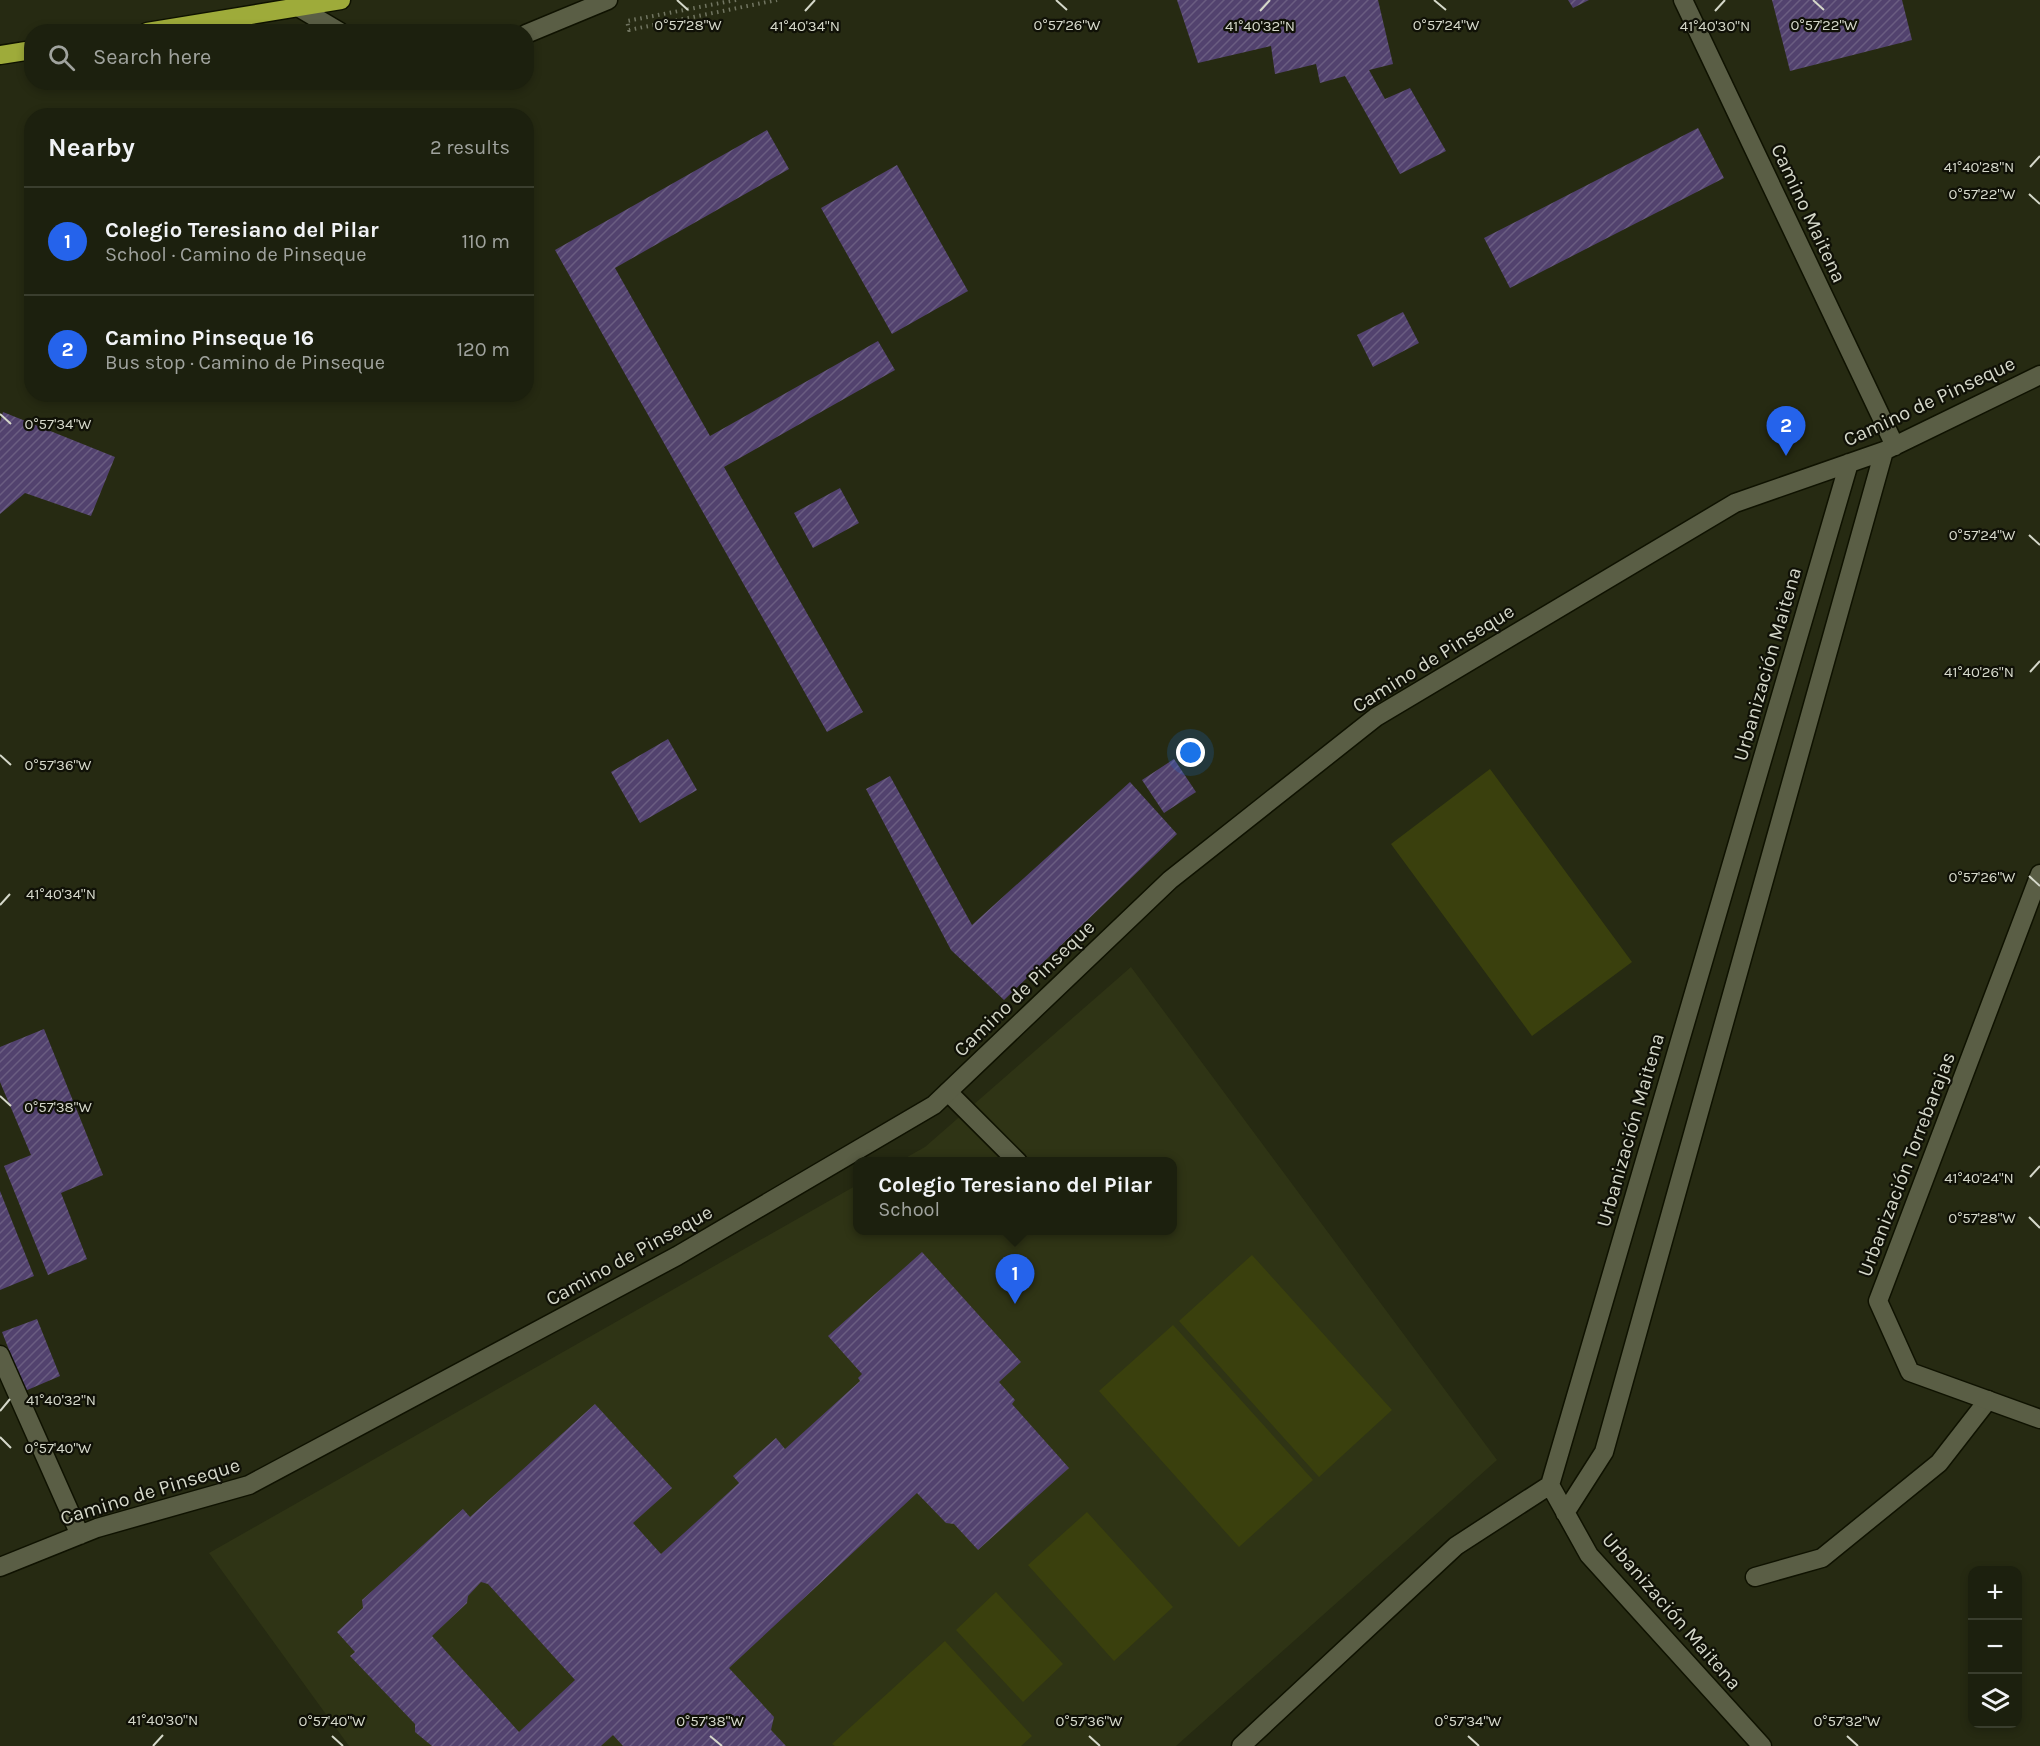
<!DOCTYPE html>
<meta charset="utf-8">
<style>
body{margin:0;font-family:Karla,sans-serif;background:#252817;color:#f1f3f6}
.controls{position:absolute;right:18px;bottom:18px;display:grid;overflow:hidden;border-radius:12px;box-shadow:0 3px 9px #0003}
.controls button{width:54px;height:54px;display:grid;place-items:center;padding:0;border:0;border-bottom:2px solid #3a3e2e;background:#1c200e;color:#f1f3f6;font:30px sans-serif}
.you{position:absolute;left:1191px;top:753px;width:21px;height:21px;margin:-15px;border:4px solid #fff;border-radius:50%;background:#1a73e8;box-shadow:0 0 0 9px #1a73e833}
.badge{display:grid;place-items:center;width:39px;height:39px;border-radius:50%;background:#2563eb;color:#fff;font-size:20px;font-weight:700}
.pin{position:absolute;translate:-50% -50px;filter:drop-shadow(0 2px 3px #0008)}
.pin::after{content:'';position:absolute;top:32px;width:21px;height:18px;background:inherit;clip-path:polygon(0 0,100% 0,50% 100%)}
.popup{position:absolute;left:853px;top:1157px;width:324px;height:78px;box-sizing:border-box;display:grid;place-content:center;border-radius:12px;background:#1c200e;filter:drop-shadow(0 2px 4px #0005);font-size:20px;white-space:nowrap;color:#a0a39e}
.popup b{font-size:22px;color:#f1f3f6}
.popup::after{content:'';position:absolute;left:50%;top:100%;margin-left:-12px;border:12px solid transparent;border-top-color:#1c200e}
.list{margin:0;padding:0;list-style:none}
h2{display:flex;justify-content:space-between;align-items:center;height:78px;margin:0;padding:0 24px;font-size:26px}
h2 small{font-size:20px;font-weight:400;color:#a0a39e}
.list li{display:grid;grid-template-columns:39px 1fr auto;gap:18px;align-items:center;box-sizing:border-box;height:108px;padding:0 24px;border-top:2px solid #3a3e2e}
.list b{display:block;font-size:22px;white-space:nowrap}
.list p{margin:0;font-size:20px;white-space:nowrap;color:#a0a39e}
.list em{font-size:20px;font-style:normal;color:#a0a39e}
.icon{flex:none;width:33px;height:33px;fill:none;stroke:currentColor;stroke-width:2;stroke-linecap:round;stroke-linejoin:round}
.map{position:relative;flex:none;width:2040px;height:1746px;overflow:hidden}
.search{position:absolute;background:#1c200e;box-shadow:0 3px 9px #0003;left:24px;top:24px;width:510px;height:66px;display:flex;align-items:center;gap:15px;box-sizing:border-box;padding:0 21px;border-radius:24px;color:#a0a39e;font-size:22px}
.panel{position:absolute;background:#1c200e;box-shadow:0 3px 9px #0003;left:24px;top:108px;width:510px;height:294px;border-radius:24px}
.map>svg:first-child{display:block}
</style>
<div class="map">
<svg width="2040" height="1746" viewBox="0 0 2040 1746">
<defs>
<pattern id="building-hatch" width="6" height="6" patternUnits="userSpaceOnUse" patternTransform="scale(1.5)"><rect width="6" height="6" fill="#52426e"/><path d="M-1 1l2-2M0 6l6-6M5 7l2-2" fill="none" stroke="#6a5d81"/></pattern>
</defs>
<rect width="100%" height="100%" fill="#262a12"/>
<path fill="#2f3415" d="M1131 967 1497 1460 1176 1746H349L209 1553 857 1185 858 1230H1172V1162L900 1161 925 1147Z"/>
<path fill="#3a400d" d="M1490 769 1632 962 1532 1036 1391 844Z
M1252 1255 1392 1410 1319 1477 1179 1321Z
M1173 1325 1313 1480 1239 1547 1099 1391Z
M1087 1512 1173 1607 1114 1661 1028 1565Z
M996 1592 1063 1664 1023 1702 956 1630Z
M945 1641 1032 1736 1021 1746H835L832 1744Z"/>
<path fill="url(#building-hatch)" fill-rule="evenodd" d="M1177 0H1378L1393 64 1369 70 1385 99 1410 88 1446 151 1400 174 1345 76 1320 83 1316 64 1275 74 1271 46 1198 63Z
M1568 0H1589L1573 8Z
M1772 0H1902L1912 40 1790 71Z
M1698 128 1724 178 1510 288 1484 238Z
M767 130 789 169 615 268 710 436 878 341 895 370 724 467 863 712 827 732 555 250Z
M897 165 968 291 892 334 821 208Z
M1403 312 1419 343 1373 367 1357 335Z
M3 412 115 457 91 516 25 493 0 514V422Z
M840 488 859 523 813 548 794 513Z
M668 739 697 790 640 823 611 772Z
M1174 759 1196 792 1164 813 1142 780Z
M890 776 972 925 1130 782 1177 834 1004 1000 951 950 866 789Z
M44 1029 103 1175 61 1193 87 1259 48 1275 4 1166 31 1155 0 1082V1047Z
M0 1191 34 1276 0 1290Z
M922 1252 1021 1362 999 1382 1015 1400 1012 1404 1069 1468 978 1550 954 1524 946 1523 917 1493 729 1668 774 1717 771 1730 786 1746H623L613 1735 601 1746H432L415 1732V1724L350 1656 355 1652 337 1632 363 1608 362 1600 463 1509 470 1517 595 1404 672 1488 633 1523 661 1554 739 1483 733 1476 776 1438 785 1449 860 1381 858 1378 862 1374 828 1336ZM481 1582 488 1584 575 1680 519 1732 432 1636 467 1603 468 1596Z
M37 1319 60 1376 25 1391 2 1332Z"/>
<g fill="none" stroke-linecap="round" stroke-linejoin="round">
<g stroke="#0f1200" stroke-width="21">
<path id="lane" d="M298 7 340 32
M526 34 608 0
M948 1092 1018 1162
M1755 1577 1822 1558 1939 1463 1988 1400"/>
</g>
<g stroke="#0f1200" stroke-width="21">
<path id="street" d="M1683 0 1895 446
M2040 874 1878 1301 1910 1372 2040 1419
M0 1355 80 1535
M1565 1513 1604 1452 1884 451
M0 1567 97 1528 249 1485 677 1256 934 1105 1170 880 1376 717 1735 503 1884 451 2040 375
M1241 1746 1456 1546 1550 1485
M1762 1746 1589 1555 1550 1485 1849 463"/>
</g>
<g stroke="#0f1200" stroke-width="21">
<path id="highway" d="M147 32 341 0
M0 55 32 50"/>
</g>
<path stroke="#717561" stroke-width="4" stroke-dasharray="1.5 4.5" stroke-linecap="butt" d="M736 0 627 21 629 30 777 0"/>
<use href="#lane" stroke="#5a5e45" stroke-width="18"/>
<use href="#street" stroke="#5a5e45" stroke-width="18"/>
<use href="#highway" stroke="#9eab3a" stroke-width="18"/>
</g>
<path fill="none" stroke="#d5d8ca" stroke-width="2" d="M677 0 688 10M1056 0 1067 10M1434 0 1446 10M1813 0 1824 10M805 11 815 0M1260 11 1270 0M1715 11 1725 0M2030 167 2040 156M2029 194 2040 204M0 414 11 424M2029 535 2040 545M2030 672 2040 661M0 755 11 765M2029 876 2040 886M0 905 10 894M0 1096 11 1106M2030 1177 2040 1166M2029 1217 2040 1228M0 1411 10 1399M0 1437 11 1448M332 1736 343 1746M710 1736 722 1746M1089 1736 1100 1746M1468 1736 1479 1746M1847 1736 1858 1746M153 1746 163 1735"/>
<g text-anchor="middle" stroke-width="4.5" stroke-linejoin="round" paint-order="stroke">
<g font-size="20" fill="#d5d8ca" stroke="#101107">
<text transform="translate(1809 213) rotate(65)" y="7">Camino Maitena</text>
<text transform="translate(1929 401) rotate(-25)" y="7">Camino de Pinseque</text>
<text transform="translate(1433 658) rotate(-32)" y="7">Camino de Pinseque</text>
<text transform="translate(1767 664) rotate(-74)" y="7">Urbanización Maitena</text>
<text transform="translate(1024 988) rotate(-44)" y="7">Camino de Pinseque</text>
<text transform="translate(1630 1130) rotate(-74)" y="7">Urbanización Maitena</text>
<text transform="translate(1906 1164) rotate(-69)" y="7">Urbanización Torrebarajas</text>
<text transform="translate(629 1255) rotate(-29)" y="7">Camino de Pinseque</text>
<text transform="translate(150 1491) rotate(-17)" y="7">Camino de Pinseque</text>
<text transform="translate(1672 1611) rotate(49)" y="7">Urbanización Maitena</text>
</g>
</g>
<g font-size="15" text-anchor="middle" fill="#d5d8ca" stroke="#101107" stroke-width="4.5" stroke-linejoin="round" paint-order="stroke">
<text x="688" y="30">0°57'28"W</text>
<text x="1067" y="30">0°57'26"W</text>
<text x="1446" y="30">0°57'24"W</text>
<text x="1824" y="30">0°57'22"W</text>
<text x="805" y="31">41°40'34"N</text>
<text x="1260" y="31">41°40'32"N</text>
<text x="1715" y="31">41°40'30"N</text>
<text x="1979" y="172">41°40'28"N</text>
<text x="1982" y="199">0°57'22"W</text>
<text x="58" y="429">0°57'34"W</text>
<text x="1982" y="540">0°57'24"W</text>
<text x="1979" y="677">41°40'26"N</text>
<text x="58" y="770">0°57'36"W</text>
<text x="1982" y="882">0°57'26"W</text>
<text x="61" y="899">41°40'34"N</text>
<text x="58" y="1112">0°57'38"W</text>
<text x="1979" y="1183">41°40'24"N</text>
<text x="1982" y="1223">0°57'28"W</text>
<text x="61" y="1405">41°40'32"N</text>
<text x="58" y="1453">0°57'40"W</text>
<text x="163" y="1725">41°40'30"N</text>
<text x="332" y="1726">0°57'40"W</text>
<text x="710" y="1726">0°57'38"W</text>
<text x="1089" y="1726">0°57'36"W</text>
<text x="1468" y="1726">0°57'34"W</text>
<text x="1847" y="1726">0°57'32"W</text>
</g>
</svg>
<div class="controls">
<button>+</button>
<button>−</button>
<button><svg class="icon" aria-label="layers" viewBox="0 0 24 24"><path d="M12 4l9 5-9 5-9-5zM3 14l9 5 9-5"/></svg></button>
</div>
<div class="you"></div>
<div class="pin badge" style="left:1015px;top:1304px">1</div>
<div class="popup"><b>Colegio Teresiano del Pilar</b>School</div>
<div class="pin badge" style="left:1786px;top:456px">2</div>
<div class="search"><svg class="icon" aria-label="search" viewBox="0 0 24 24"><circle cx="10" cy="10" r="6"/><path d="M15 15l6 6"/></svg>Search here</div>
<section class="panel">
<h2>Nearby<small>2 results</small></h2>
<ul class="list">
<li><span class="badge">1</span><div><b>Colegio Teresiano del Pilar</b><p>School · Camino de Pinseque</p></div><em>110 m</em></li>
<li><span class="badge">2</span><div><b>Camino Pinseque 16</b><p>Bus stop · Camino de Pinseque</p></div><em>120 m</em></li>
</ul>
</section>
</div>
